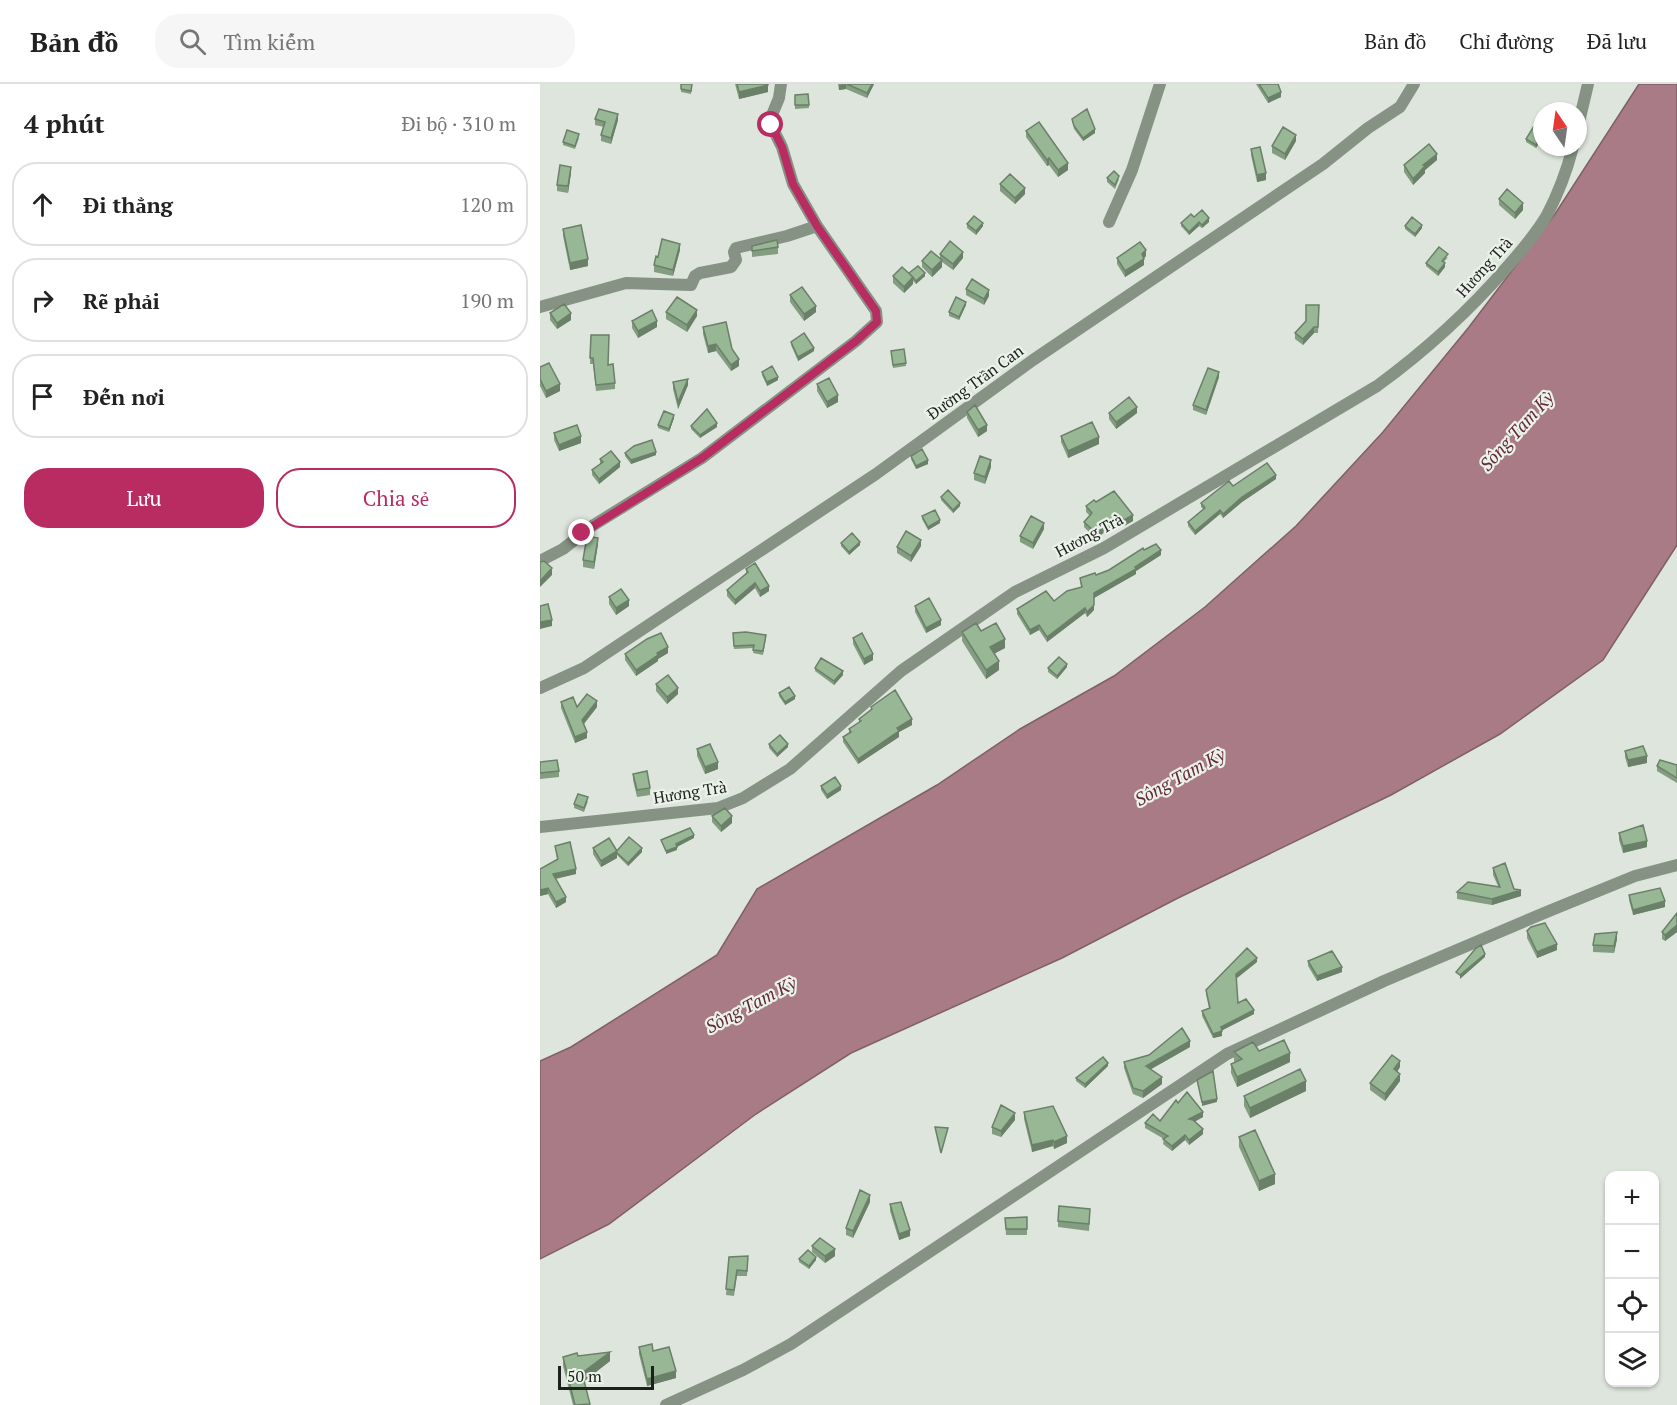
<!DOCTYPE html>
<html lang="vi">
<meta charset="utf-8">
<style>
body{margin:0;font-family:"PT Serif",serif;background:#f6f6f6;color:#222}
.controls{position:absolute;right:18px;bottom:18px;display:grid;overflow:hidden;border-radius:12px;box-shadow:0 2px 4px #0004}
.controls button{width:54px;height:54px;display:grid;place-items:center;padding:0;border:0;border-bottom:2px solid #e0e0e0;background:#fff;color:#222;font:30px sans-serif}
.compass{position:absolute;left:993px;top:18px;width:54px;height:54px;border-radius:50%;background:#fff;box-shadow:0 2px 4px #0004;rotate:347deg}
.scale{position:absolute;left:18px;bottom:15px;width:96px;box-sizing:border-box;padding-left:6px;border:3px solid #1d201d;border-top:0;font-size:16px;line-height:21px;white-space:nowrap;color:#1d201d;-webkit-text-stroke:4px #eaf2e9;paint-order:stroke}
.stop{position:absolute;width:18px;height:18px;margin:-14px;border:4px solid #b82c62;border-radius:50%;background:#fff}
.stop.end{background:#b82c62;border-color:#fff;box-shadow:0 2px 6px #0008}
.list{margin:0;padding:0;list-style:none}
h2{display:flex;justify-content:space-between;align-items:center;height:78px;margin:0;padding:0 24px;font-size:26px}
h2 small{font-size:20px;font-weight:400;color:#767676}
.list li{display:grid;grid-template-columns:39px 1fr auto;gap:18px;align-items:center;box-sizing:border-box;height:84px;margin:0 12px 12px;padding:0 12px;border:2px solid #e0e0e0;border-radius:24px}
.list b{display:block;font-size:22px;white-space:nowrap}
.list em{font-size:20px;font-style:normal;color:#767676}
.actions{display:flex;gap:12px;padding:18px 24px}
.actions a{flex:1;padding:14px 0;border:2px solid #b82c62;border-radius:24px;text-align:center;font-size:21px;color:#b82c62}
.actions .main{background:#b82c62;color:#fff}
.icon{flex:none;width:33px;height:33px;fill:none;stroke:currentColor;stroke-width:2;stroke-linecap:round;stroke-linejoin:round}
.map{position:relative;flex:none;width:1137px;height:1321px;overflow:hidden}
header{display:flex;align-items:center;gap:36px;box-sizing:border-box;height:84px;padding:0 30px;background:#fff;border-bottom:2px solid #e0e0e0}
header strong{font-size:28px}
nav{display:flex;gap:33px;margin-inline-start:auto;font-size:21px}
.search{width:420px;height:54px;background:#f6f6f6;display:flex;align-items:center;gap:15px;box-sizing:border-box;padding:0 21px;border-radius:24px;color:#767676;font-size:22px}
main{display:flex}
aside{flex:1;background:#fff}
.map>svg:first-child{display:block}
</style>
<header>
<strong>Bản đồ</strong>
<div class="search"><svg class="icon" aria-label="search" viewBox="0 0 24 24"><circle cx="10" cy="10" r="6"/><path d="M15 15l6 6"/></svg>Tìm kiếm</div>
<nav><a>Bản đồ</a><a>Chỉ đường</a><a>Đã lưu</a></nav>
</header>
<main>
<aside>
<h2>4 phút<small>Đi bộ · 310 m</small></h2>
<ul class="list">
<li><svg class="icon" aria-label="ahead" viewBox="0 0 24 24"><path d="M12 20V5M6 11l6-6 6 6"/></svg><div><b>Đi thẳng</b></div><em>120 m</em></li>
<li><svg class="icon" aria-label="right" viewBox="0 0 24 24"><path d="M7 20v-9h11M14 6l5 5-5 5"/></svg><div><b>Rẽ phải</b></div><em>190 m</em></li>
<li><svg class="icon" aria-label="arrive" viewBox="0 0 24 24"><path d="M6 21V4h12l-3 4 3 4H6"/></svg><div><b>Đến nơi</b></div></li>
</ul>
<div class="actions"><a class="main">Lưu</a><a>Chia sẻ</a></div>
</aside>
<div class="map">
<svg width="1137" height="1321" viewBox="0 0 1137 1321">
<rect width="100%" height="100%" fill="#dde5dc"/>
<path fill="#a97b86" stroke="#7f6066" stroke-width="1.5" d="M1099 0H1137V461L1063 576 960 650 851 711 638 814 522 874 311 969 216 1030 69 1140 0 1175V977L31 963 177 871 217 805 397 701 480 645 574 592 665 523 756 442 843 348 929 243 1015 130Z"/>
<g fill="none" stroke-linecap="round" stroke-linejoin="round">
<path stroke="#869384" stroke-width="12" d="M1038 42 1048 0
M569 138 592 86 620 0
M0 223 86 199 151 201 155 192 160 189 191 183 196 176 194 168 196 164 247 152 277 142
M0 477 23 465 52 442 162 374 316 257 337 238 336 227 277 142 253 100 242 63 231 41 232 31 239 14 241 0
M0 604 44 584 336 390 493 276 783 80 828 44 860 23 874 0
M0 743 178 724 203 714 250 685 361 587 475 508 564 464 837 302C885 267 929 227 968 182 982 166 996 150 1007 131 1018 110 1027 86 1033 63
M126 1321 203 1286 251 1260 687 970 844 897 1009 827 1095 792 1137 781"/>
</g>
<path fill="#839d80" d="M141 0H152L151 10 141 8Z
M195 0H228V8L199 15Z
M298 0H334L327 14 306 5 299 6Z
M716 0H738L741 13 728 19Z
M268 10 269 24 255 25V11Z
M55 35 78 36 71 60 61 57V51L64 43 55 41Z
M532 35 555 49 543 57 534 45Z
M486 47 528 86 518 93 509 81 507 82 486 53Z
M1002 47V54L996 64 986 58V55Z
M39 54 35 65 23 61V58Z
M756 57 745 76 732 69V62Z
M711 65 726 96 717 98 711 71Z
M897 76 885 86V89L873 101 864 88V81Z
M31 89 28 109 17 107V101Z
M567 94 579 95 575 105 567 98Z
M460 100 485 110 475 120 460 107Z
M959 115 983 126 975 135 959 121Z
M654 133 669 138 662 144 659 142 649 151 641 142V139Z
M427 140 443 142 436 151 427 144Z
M865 142 882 144 875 153 865 145Z
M23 145 48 182 30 186 23 152Z
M212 162 238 163V170L212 173Z
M140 166 133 192 114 188V181L118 173Z
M400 170 423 174 413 186 402 178V183L392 193 382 183V177L400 174Z
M606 172 604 174V181L585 193 577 180V174Z
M908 173 904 178 905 183 898 192 886 182V179Z
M369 190 385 192 376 200 373 197V200L364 209 353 199V192Z
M426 205 449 212 444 221 426 211Z
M250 211 276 228 264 237 250 218Z
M426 221 419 236 409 232V228Z
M779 221 778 249H774L763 261 755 255V249Z
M126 228 157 232 147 248 126 235Z
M10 229 31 236 17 245 10 236Z
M92 237 117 243 98 254 92 244Z
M163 243 192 265 199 282 191 287 176 267 168 269 163 250Z
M51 251 68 281 75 299V305L56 307 53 280H50Z
M251 258 274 267 258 277 251 261Z
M351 267 366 279V282L353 284Z
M0 283 20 307 6 314 0 302Z
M222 288 238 296 227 302 222 291Z
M679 293 666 331 653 326V321Z
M133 298 148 301 138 325 133 305Z
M277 300 298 318 287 324 277 307Z
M427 328 447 347 438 353 427 334Z
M569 329H597L576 345 569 335Z
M134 334 129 348 118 344V341Z
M151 342 177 343 160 354 151 345Z
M14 349 41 359 19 367 14 356Z
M521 352 559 360 528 374 521 358Z
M85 369 116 371 91 380 85 372Z
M371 372 388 380 376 385 371 375Z
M60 375 80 383 59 400 52 391V386L60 380Z
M451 383 445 400 434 396V389Z
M736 395 702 418 683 434 680 430 655 451 648 442V438L663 425 661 423V419L693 402Z
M401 413 420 422 413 429 401 416Z
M556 418 593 437 584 442 581 438 566 451 563 449 557 456 544 443V438L550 432 546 428V422Z
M382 432 400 439 388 446 382 435Z
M504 445 493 465 480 458V452Z
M301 459 320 461 309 471 301 462Z
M58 460 54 485 43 483V476Z
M381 462 371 478 357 469V463Z
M604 466 621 471 596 487V490L554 514V526L547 533 545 529 507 558 499 546 490 551 477 530V525L514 517 541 503 540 494 556 491 569 486Z
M206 485 229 507 220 513 215 504 195 521 187 512V506L206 490Z
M69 513 89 522 76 531 69 520Z
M375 522 401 541 386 549 375 528Z
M441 547 465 564 455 569 459 586 446 595 422 557V548Z
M193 549 226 554 223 571 213 569 214 564 194 565Z
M313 554 333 576 324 581 313 560Z
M128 569 118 575V577L96 592 85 576V570Z
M527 583 517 595 508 588V584Z
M275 584 303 591 294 601 275 587Z
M116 600 138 610 127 620 116 607Z
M239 609 255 615 245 621 239 612Z
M21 618 37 623H57L44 640 47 654 35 659 21 624Z
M331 623 372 641 359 648V653L318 680 303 658V653L309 649V645L319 639V635L331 626Z
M229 660 248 663 237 673 229 664Z
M157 665 178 685 165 690 157 672Z
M1085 667 1107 679 1088 683 1085 673Z
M0 678 19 687V693L0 695Z
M1137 681V699L1117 687V682Z
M93 690 110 704V711L97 713 93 696Z
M281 702 301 706 287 715 281 706Z
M48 717 44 728 34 724V720Z
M172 732 192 739 181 748 172 738Z
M1079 749 1107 763 1083 769 1079 756Z
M15 762 36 790 16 795 26 818 16 824 8 810 0 812 17 776Z
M53 764 77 767 102 768 88 782 77 771V774L61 783 53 770Z
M953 784 981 812 952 821 917 815V808L958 802 953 791Z
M1089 811 1125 823 1093 831 1089 816Z
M1137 829V848L1125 857 1122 855V848Z
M987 847 1017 866 997 874 987 854Z
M1077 855 1074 869 1053 868V861Z
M768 877 802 888 777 897 768 882Z
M717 878 696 894 698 919 714 930 682 946V952L673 954 662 932V927L669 924 666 910V906Z
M650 963 611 985 622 1000 603 1014 593 1010 584 984V978L609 971Z
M719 967 750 978 697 1003 691 989V980L695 978 694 977V968Z
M568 982 545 1004 536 997V994Z
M860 983 857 988 860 997 845 1017 830 1006V999Z
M766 1007 710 1034 704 1022V1012Z
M638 1019 663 1033 655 1037 663 1050 649 1061 645 1056 632 1067 623 1060 624 1055 605 1044V1039L620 1037Z
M484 1028 527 1059 514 1065 513 1062 492 1068 484 1035Z
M475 1036 461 1053 452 1050V1043Z
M699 1053 735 1100 719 1107 699 1063Z
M330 1118 313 1154 306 1151V1144Z
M350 1120 370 1152 359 1156 350 1127Z
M550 1131 549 1147 518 1143V1137Z
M487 1133V1151H466L465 1134Z
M272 1162 295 1172 285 1179 272 1168Z
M208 1172 207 1192H197L194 1212 186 1211 189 1173Z
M259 1175 276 1176 269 1185 259 1178Z
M99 1263 113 1267 136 1294 107 1302 99 1270Z
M38 1272 70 1277 44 1297 50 1321H33L23 1282V1273Z"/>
<path fill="#6a8068" d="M306 0V5L299 6V1Z
M332 0H334L327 14V9Z
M228 1V8L199 15V8Z
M741 8V13L728 19V14Z
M78 30V36L71 60V54Z
M555 45V49L543 57V54Z
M756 51V57L745 76V70Z
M1002 51V54L996 64V61Z
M897 70V76L885 86V89L873 101V95L883 81Z
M509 74V81L507 82V76Z
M528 79V86L518 93V86Z
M31 83V89L28 109V102Z
M726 89V96L717 98V91Z
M485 104V110L475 120V114Z
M983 119V126L975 135V129Z
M669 134V138L662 144V141Z
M659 138V142L649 151V148Z
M443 139V142L436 151V147Z
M882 141V144L875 153V150Z
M140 160V166L133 192V186Z
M606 166V172L602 176V170Z
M423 168V174L413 186V180Z
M48 175V182L30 186V179Z
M604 175V181L585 193V187Z
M402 176V183L392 193V186Z
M905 179V183L898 192V188Z
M385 189V192L376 200V197Z
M373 193V200L364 209V203Z
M449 206V212L444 221V215Z
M426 218V221L419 236V233Z
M276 222V228L264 237V230Z
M157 226V232L147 248V241Z
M31 229V236L17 245V239Z
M117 237V243L98 254V247Z
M774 243V249L763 261V255Z
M176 260V267L168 269V262Z
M274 264V267L258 277V273Z
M199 275V282L191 287V281Z
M679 288V293L666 331V326Z
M238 293V296L227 302V298Z
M148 295V301L138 325V318Z
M20 300V307L6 314V307Z
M298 311V318L287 324V318Z
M597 323V329L576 345V338Z
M134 331V334L129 348V345Z
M177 339V343L160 354V351Z
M447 341V347L438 353V346Z
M41 352V359L19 367V361Z
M559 353V360L528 374V367Z
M116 368V371L91 380V376Z
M388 376V380L376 385V382Z
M451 376V383L445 400V393Z
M80 378V383L59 400V395Z
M736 391V395L702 418 683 434V430L702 413Z
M420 419V422L413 429V426Z
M680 426V430L655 451V447Z
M593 431V437L584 442V436Z
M581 432V438L566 451V445Z
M400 436V439L388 446V443Z
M504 439V445L493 465V459Z
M563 443V449L557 456V450Z
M58 454V460L54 485V478Z
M381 456V462L371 478V472Z
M320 458V461L309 471V468Z
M621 466V471L596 487V490L554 514V509Z
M12 484V491L0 503V497Z
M215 499V504L195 521V516Z
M229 502V507L220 513V507Z
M89 516V522L76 531V524Z
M554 521V526L547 533V528Z
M545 524V529L507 558V553Z
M12 536V542L0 545V538Z
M401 536V541L386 549V544Z
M499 541V546L490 551V546Z
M465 555V564L450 572V563Z
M128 563V569L118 575V577L96 592V586L117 569Z
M333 570V576L324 581V575Z
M459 577V586L446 595V586Z
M527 580V583L517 595V592Z
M303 587V591L294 601V597Z
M138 604V610L127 620V613Z
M255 612V615L245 621V618Z
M57 617V623L42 642V636Z
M372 635V641L359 648V653L318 680V675L357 644Z
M47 648V654L35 659V653Z
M248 660V663L237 673V670Z
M1107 672V679L1088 683V676Z
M178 678V685L165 690V683Z
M301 702V706L287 715V711Z
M192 732V739L181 748V742Z
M154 751V754L137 763V766L126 770V767L136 760Z
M1107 757V763L1083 769V762Z
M102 764V768L88 782V779Z
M77 767V774L61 783V777Z
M36 785V790L13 795V790Z
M8 804V810L0 812V806Z
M981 806V812L952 821V815Z
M26 813V818L16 824V818Z
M1125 817V823L1093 831V826Z
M1137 841V848L1125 857V851Z
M1077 848V855L1074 869V862Z
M1017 860V866L997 874V868Z
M945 870V873L920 895V891Z
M717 874V878L696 895V890Z
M802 883V888L777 897V892Z
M714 926V930L681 947V943Z
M682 947V952L673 954V950Z
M650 957V963L606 988V982Z
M750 969V978L697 1003V993Z
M860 977V983L854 992V985Z
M568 979V982L545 1004V1000Z
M860 990V997L845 1017V1010Z
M622 993V1000L603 1014V1007Z
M766 997V1007L710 1034V1024Z
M677 1015V1018L662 1022V1018Z
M663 1028V1033L649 1041V1035Z
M475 1029V1036L461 1053V1047Z
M663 1045V1050L649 1061V1056Z
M645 1051V1056L632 1067V1062Z
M527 1052V1059L514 1065V1058Z
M513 1056V1062L492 1068V1061Z
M735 1090V1100L719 1107V1097Z
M330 1111V1118L313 1154V1147Z
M370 1146V1152L359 1156V1150Z
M295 1165V1172L285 1179V1172Z
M276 1173V1176L269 1185V1182Z
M70 1268V1277L42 1299V1289Z
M136 1287V1294L107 1302V1295Z"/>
<path fill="#98b795" stroke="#6a8068" stroke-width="1.5" d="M141 0H152L151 7 141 5Z
M197 0H228V1L199 8Z
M307 0H332L327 9Z
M719 0H738L741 8 728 14Z
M268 10 269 21H255V11Z
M59 25 78 30 71 54 61 51 65 38 55 35Z
M547 25 555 45 543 54 534 42 532 35Z
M499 38 528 79 518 86 509 74 507 76 486 47Z
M994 42 1002 47V51L996 61 986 55Z
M743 43 756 51 745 70 732 62Z
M27 46 39 50 35 62 23 58Z
M889 60 897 70 883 81 885 82 873 95 864 81Z
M720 63 726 89 717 91 711 65Z
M20 81 31 83 28 102 17 101Z
M574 87 579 92 575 101 567 94Z
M470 90 485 104 475 114 460 100Z
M967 105 983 119 975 129 959 115Z
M662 126 669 134 662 141 659 138 649 148 641 139 651 130 654 133Z
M434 132 443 139 436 147 427 140Z
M872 133 882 141 875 150 865 142Z
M41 141 48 175 30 179 23 145Z
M122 155 140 160 133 186 114 181 116 172 118 173Z
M237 156 238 163 212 167V162Z
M410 157 423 168 413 180 400 170Z
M600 158 606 166 602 170 604 175 585 187 577 174Z
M899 163 908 170 902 177 905 179 898 188 886 179Z
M391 167 402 176 392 186 382 177Z
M378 182 385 189 376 197 369 189Z
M362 183 373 193 364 203 353 192Z
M432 195 449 206 444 215 426 205Z
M262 203 276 222 264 230 250 211Z
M137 213 157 226 147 241 126 228Z
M416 213 426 218 419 233 409 228Z
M24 220 31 229 17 239 10 229Z
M766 221H779L778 243H774L763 255 755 249 766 237Z
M112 226 117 237 98 247 92 237Z
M186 238 192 265 199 275 191 281 176 260 168 262 163 243Z
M264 249 274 264 258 273 251 258Z
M51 251H69L68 281 73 280 75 299 56 301 53 274H50Z
M364 265 366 279 353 281 351 267Z
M9 279 20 300 6 307 0 295V283Z
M232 282 238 293 227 298 222 288Z
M668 284 679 288 666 326 653 321Z
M289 294 298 311 287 318 277 300Z
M148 295 138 318 133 298Z
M589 313 597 323 576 338 569 329Z
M435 321 447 341 438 346 427 328Z
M167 325 177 339 160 351 151 342Z
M124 327 134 331 129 345 118 341Z
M552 338 559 353 528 367 521 352Z
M37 341 41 352 19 361 14 349Z
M112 356 116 368 91 376 85 369 94 362Z
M382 365 388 376 376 382 371 372Z
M71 367 80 378 59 395 52 386 63 378 60 375Z
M440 372 451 376 445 393 434 389Z
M727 379 736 391 702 413 683 430 680 426 655 447 648 438 665 424 661 419 689 397 693 402Z
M408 406 420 419 413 426 401 413Z
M574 407 593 431 584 436 581 432 566 445 563 443 557 450 544 438 552 429 546 422 554 416 556 418Z
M395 426 400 436 388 443 382 432Z
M491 432 504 439 493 459 480 452Z
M366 447 381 456 371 472 357 463Z
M312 449 320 458 309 468 301 459Z
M47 452 58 454 54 478 43 476Z
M616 460 621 466 595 483 596 485 554 509V521L547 528 545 524 507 553 499 541 490 546 477 525 506 507 514 517 527 507 542 503 540 494 555 489 556 491 569 486 603 464 604 466Z
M4 477 12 484 0 497V478Z
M215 479 229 502 220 507 215 499 195 516 187 506 208 488 206 485Z
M81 505 89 516 76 524 69 513Z
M389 514 401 536 386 544 375 522Z
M8 520 12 536 0 538V522Z
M436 539 441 547 456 539 465 555 450 563 459 577 446 586 422 548Z
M206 548 226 551 223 567 213 566 214 561 194 562 193 549Z
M121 549 128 563 117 569 118 571 96 586 85 570 107 555Z
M322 549 333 570 324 575 313 554Z
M519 573 527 580 517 592 508 584Z
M281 574 303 587 294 597 275 584Z
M128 591 138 604 127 613 116 600Z
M249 603 255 612 245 618 239 609Z
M355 606 372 635 357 644 359 647 318 675 303 653 311 648 309 645 321 637 319 635 332 625 331 623Z
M47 610 57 617 42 636 47 648 35 653 21 618 33 613 37 623Z
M240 651 248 660 237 670 229 660Z
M170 660 178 678 165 683 157 665Z
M1103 662 1107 672 1088 676 1085 667Z
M17 676 19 687 0 689V678Z
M1120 676 1137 681V694L1117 682Z
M107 687 110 704 97 706 93 690Z
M295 693 301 702 287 711 281 702Z
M38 710 48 713 44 724 34 720Z
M185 724 192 732 181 742 172 732Z
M1103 741 1107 757 1083 762 1079 749Z
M150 744 154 751 136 760 137 763 126 767 121 756Z
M89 753 102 764 88 779 76 768Z
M69 754 77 767 61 777 53 764Z
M30 758 36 785 13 790 26 813 16 818 8 804 0 806V785L18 775 15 762Z
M965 779 974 805 981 806 952 815 917 808 928 798 960 803 953 784Z
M1120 804 1125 817 1093 826 1089 811Z
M1137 829V841L1125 851 1122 848Z
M1005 839 1017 860 997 868 987 847 991 843Z
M1077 848 1074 862 1053 861 1055 850Z
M941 861 945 870 920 891 916 888 936 864Z
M707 864 717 874 696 890 698 919 706 915 714 926 681 943 682 947 673 950 662 927 670 924 666 906Z
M792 867 802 883 777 892 768 877Z
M642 944 650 957 606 982 622 993 603 1007 593 1004 584 978 609 971Z
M744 956 750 969 697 993 691 980 702 975 694 968 713 958 719 967Z
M852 971 860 977 854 985 860 990 845 1010 830 999Z
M563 973 568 979 545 1000 536 994Z
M760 985 766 997 710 1024 704 1012Z
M673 987 677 1015 662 1018 657 996Z
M647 1008 663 1028 649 1035 653 1036 663 1045 649 1056 645 1051 632 1062 623 1055 628 1052 605 1039 613 1030 620 1037 636 1016 638 1019Z
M461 1021 475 1029 461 1047 452 1043Z
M513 1022 527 1052 514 1058 513 1056 492 1061 484 1028Z
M395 1043 408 1044 401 1069Z
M715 1046 735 1090 719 1097 699 1053Z
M320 1106 330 1111 313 1147 306 1144Z
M361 1118 370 1146 359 1150 350 1120Z
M519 1122 550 1125 549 1140 518 1137Z
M487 1133V1145H466L465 1134Z
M280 1154 295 1165 285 1172 272 1162Z
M268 1166 276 1173 269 1182 259 1175Z
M208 1172 207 1187 197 1186 194 1206 186 1205 189 1173Z
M112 1260 113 1267 129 1263 136 1287 107 1295 99 1263Z
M70 1268 42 1289 50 1320 35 1321 23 1273 37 1269 38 1272Z"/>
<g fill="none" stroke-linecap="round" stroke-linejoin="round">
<path stroke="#b82c62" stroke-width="8" d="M42 449 162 374 316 257 337 238 336 227 277 142 253 100 242 63 231 41"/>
</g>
<g text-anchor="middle" stroke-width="4.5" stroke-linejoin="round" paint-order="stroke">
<g font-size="16" fill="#1d201d" stroke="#eaf2e9">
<text transform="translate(944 183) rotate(-48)" y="6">Hương Trà</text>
<text transform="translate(435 298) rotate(-36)" y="6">Đường Trần Can</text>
<text transform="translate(549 451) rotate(-28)" y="6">Hương Trà</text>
<text transform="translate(150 708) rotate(-9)" y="6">Hương Trà</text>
</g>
<g font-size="18" font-style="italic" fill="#64283b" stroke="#eaf2e9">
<text transform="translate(977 347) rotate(-48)" y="6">Sông Tam Kỳ</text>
<text transform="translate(640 693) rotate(-29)" y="6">Sông Tam Kỳ</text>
<text transform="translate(211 921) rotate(-28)" y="6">Sông Tam Kỳ</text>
</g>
</g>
</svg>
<div class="controls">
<button>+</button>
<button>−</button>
<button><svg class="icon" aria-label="locate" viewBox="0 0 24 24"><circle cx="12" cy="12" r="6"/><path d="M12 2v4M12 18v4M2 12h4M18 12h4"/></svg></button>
<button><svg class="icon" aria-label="layers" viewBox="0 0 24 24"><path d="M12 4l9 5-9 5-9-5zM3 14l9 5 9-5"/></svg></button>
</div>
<svg class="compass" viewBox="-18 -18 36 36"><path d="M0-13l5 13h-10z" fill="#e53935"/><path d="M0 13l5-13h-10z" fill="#767676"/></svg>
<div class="scale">50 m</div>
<div class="stop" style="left:231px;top:41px"></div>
<div class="stop end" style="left:42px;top:449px"></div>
</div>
</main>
